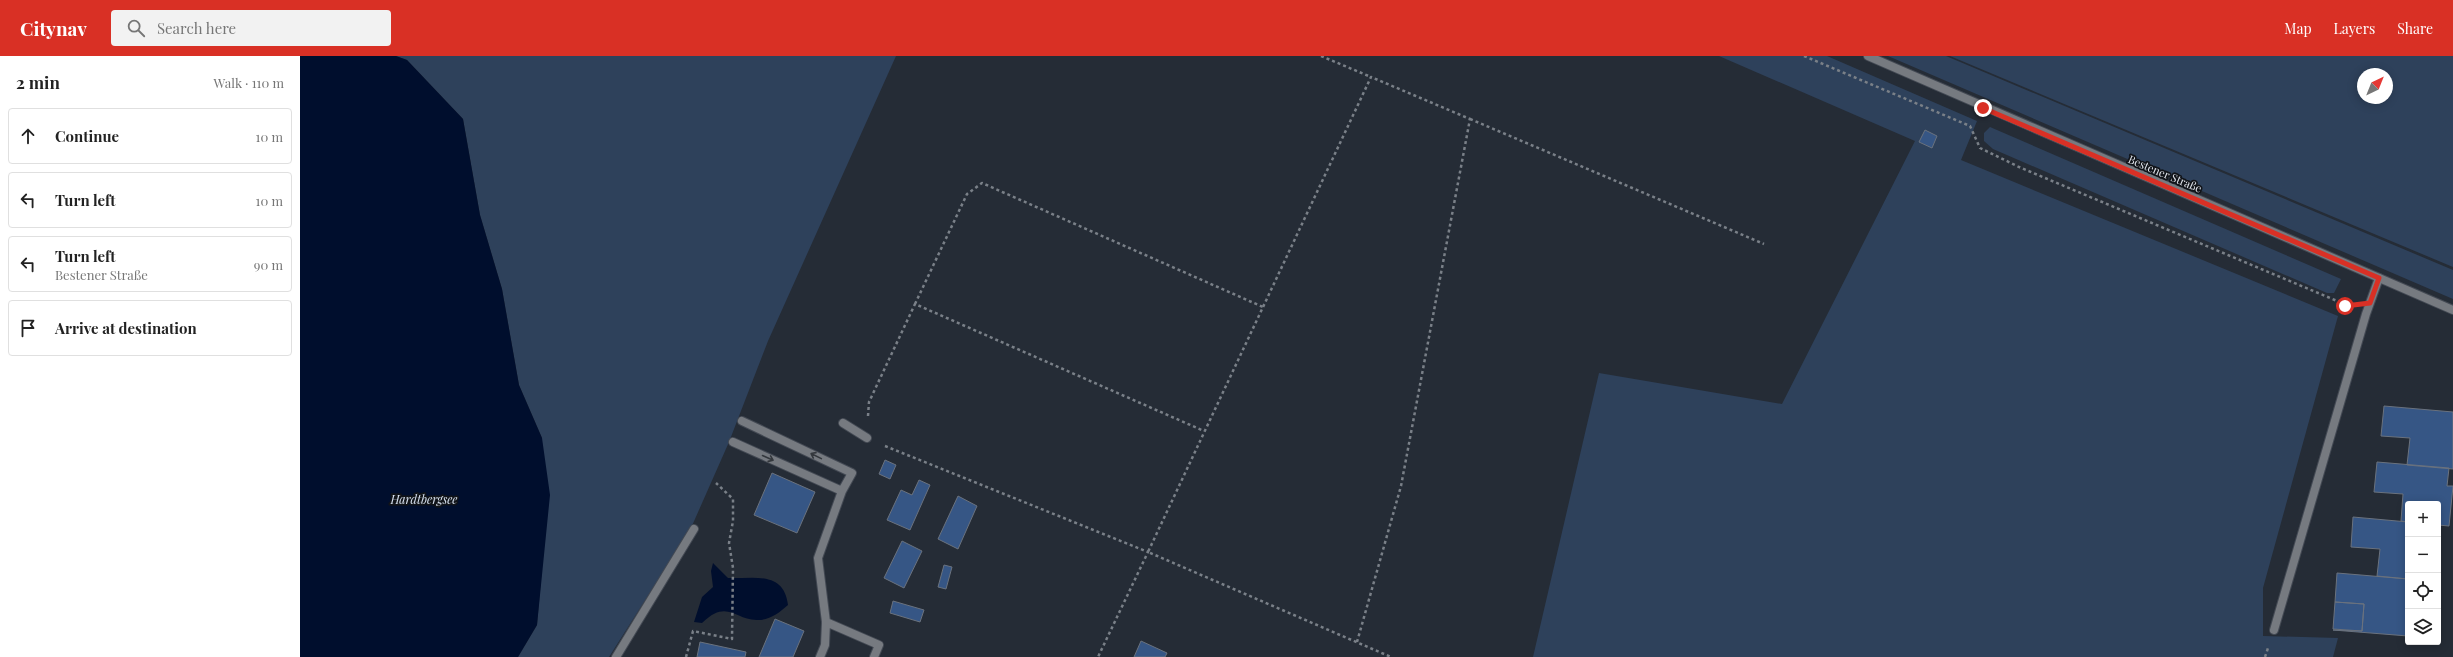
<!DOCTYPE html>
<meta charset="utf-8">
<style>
body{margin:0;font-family:"Playfair Display",serif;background:#f2f2f2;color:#222}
.controls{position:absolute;right:12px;bottom:12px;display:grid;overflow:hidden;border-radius:4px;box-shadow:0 2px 10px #0003}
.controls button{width:36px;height:36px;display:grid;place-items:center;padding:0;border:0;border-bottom:1px solid #e0e0e0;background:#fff;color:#222;font:20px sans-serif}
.compass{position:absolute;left:2057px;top:12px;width:36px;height:36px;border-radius:50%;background:#fff;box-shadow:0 2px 10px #0003;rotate:43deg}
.stop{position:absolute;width:12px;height:12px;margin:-9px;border:3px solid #d93025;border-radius:50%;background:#fff}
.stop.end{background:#d93025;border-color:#fff;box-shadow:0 1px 4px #0008}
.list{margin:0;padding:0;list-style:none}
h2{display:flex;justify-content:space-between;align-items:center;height:52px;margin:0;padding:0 16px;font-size:17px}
h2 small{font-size:13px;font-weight:400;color:#767676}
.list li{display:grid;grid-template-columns:26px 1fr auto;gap:12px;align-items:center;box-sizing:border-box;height:56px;margin:0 8px 8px;padding:0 8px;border:1px solid #e0e0e0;border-radius:4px}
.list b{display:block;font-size:15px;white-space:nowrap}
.list p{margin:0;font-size:13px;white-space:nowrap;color:#767676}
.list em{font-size:13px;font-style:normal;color:#767676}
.icon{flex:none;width:22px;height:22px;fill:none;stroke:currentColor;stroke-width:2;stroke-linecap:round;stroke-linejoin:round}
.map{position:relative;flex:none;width:2153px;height:601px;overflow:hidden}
header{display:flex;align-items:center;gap:24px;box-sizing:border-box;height:56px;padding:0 20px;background:#d93025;color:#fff}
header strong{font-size:19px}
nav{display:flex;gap:22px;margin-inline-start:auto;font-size:14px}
.search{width:280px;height:36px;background:#f2f2f2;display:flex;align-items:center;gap:10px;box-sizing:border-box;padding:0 14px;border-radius:4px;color:#767676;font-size:15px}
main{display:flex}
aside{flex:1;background:#fff}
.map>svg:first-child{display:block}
</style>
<header>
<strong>Citynav</strong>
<div class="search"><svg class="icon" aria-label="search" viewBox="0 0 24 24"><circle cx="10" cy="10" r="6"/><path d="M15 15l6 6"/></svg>Search here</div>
<nav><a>Map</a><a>Layers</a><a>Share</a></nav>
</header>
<main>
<aside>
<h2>2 min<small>Walk · 110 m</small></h2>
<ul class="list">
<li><svg class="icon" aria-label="ahead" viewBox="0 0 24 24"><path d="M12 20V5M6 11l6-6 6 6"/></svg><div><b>Continue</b></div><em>10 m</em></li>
<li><svg class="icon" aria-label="left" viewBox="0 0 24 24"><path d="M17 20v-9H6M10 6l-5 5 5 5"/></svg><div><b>Turn left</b></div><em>10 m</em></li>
<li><svg class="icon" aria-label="left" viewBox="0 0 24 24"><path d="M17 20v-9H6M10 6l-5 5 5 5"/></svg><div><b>Turn left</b><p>Bestener Straße</p></div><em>90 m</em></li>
<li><svg class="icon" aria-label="arrive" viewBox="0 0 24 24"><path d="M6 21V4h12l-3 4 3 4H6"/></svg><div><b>Arrive at destination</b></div></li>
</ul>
</aside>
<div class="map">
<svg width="2153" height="601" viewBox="0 0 2153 601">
<rect width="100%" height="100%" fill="#252c36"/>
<path fill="#2e415b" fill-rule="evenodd" d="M96 0H596L468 285 429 386 391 472 309 601H218L237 569 242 512V382L219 329 202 233 180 159 163 63 107 4Z
M1419 0H1527L1677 65 1661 104 2038 260 1963 532V580L2038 582 2033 601H1233L1299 317 1482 348 1615 85Z
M1588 0H1646L2153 214V243Z
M1650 0H2153V211ZM2063 18H2087V42H2063Z
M1690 71 2041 223 2034 237H2027L1693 93 1684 85V77Z"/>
<path fill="#000e2d" d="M0 0H96L107 4 163 63 180 159 202 233 219 329 242 382 250 439 237 569 218 601H0Z
M413 507 428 522C453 523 484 514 488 549 479 557 470 564 458 564 435 565 428 542 402 567L394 566 402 541 413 531 411 515Z"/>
<path fill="#365685" stroke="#6a727e" d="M1625 74 1637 80 1632 92 1619 86Z
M2084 350 2153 356V413L2107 409 2110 382 2081 380Z
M585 404 596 409 590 423 579 418Z
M2077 406 2149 412 2147 430H2153L2149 470 2138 469V448H2108V466L2101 465 2103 438 2074 436Z
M472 417 515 436 497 477 454 459Z
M619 424 630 429 610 474 587 464 601 434 612 439Z
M658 440 677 450 658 493 638 483Z
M2053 461 2108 466V523L2077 520 2080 493 2051 491Z
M602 485 622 495 604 532 584 522Z
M644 509 652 511 646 533 638 531Z
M2037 517 2108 523V580L2033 574 2062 575 2064 548 2035 546Z
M593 545 624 554 620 566 590 557Z
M2035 546 2064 548 2062 575 2033 573Z
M475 563 504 575 493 601H459Z
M841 585 867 597 865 601H834Z
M400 586 446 596 445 601H397Z"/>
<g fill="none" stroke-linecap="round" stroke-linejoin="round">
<g stroke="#434953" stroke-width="10">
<path id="service" d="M442 365 552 417 542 435 518 502 526 566 525 589 520 601
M543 367 567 382
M433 386 542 435
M526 566 579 589 574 601
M1974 574 2066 258 2079 222
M316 601 394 473"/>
</g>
<g stroke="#434953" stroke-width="10">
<path id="tertiary" d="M1568 0 2153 254"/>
</g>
<path stroke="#7a8088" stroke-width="2.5" stroke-dasharray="3 3" stroke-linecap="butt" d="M1021 0 1071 21
M1504 0 1670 70 1680 92 1719 111 2049 250
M1170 63 1464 188
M615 248 667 138 682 127 963 251
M568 360 569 346 615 248 904 375
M585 390 848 496 798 601
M1057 586 1101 430 1170 63 1071 21 848 496 1091 601
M386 601 393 575 432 583 433 512 429 487 433 465V443L416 427
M1965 601 1968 592"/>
<use href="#service" stroke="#767a80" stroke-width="8"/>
<use href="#tertiary" stroke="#767a80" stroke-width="8"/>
</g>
<defs><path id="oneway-shaft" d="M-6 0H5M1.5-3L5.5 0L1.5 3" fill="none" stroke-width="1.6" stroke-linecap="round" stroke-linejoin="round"/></defs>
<g stroke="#34383d">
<use href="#oneway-shaft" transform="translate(516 400) rotate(-154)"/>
<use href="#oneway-shaft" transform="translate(468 402) rotate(24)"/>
</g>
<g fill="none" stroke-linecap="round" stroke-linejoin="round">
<path stroke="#d93025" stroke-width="5" d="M1683 52 2079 222 2070 247 2045 250"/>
</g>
<g text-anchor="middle" stroke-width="3.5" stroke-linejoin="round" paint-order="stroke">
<g font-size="11" fill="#e0e4eb" stroke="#111419">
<text transform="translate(1865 118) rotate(23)" y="4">Bestener Straße</text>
</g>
<g font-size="12" font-style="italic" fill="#d7e1f0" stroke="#111419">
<text x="124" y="448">Hardtbergsee</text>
</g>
</g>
</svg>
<div class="controls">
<button>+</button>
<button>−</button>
<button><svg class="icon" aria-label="locate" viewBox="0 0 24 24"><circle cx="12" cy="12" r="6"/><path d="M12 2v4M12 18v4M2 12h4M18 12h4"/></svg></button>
<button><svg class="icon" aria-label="layers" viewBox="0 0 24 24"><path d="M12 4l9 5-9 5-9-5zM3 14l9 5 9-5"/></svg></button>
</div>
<svg class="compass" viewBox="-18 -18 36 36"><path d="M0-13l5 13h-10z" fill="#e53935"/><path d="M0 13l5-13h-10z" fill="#767676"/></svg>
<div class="stop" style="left:2045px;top:250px"></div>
<div class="stop end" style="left:1683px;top:52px"></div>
</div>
</main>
